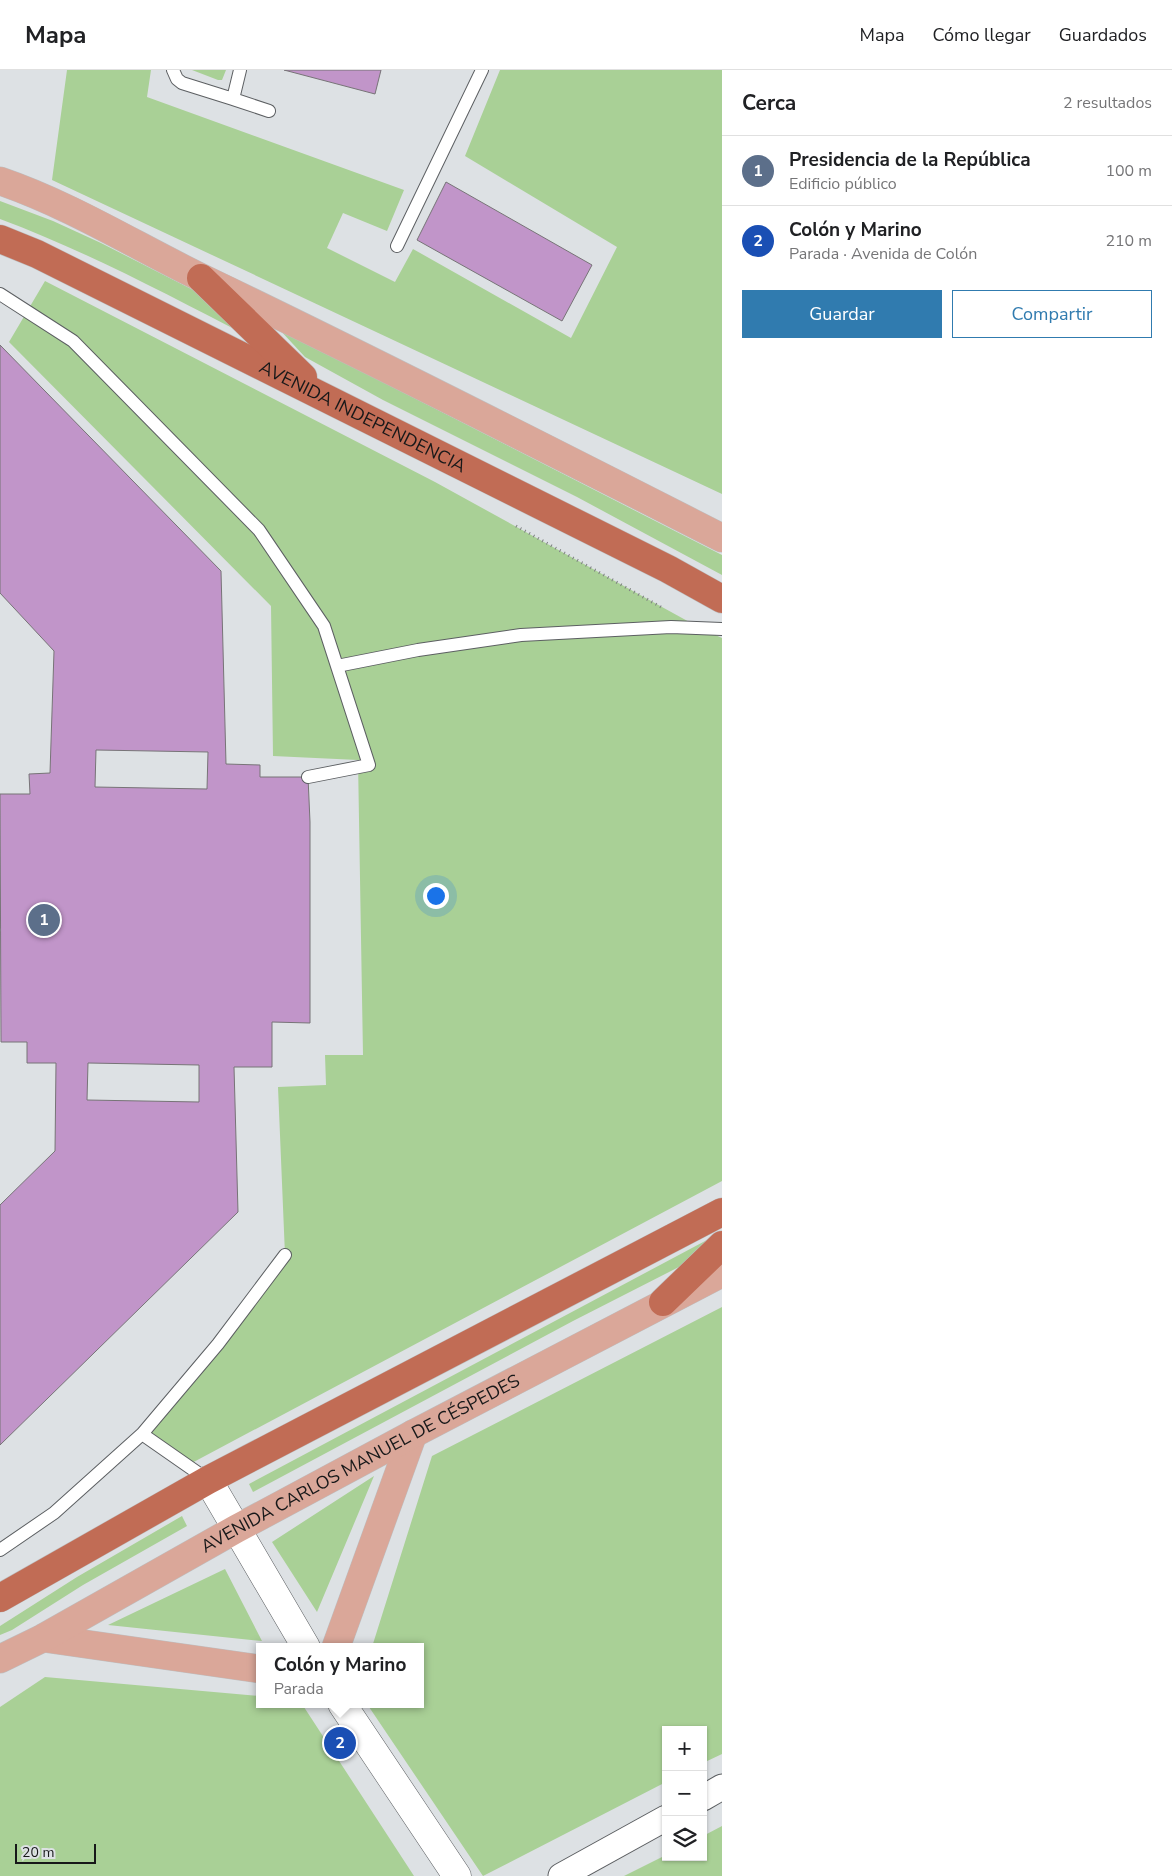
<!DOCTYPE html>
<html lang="es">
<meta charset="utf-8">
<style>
body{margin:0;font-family:"Nunito Sans",sans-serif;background:#f2f2f2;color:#202124}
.controls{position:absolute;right:15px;bottom:15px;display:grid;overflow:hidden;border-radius:0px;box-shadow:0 1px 4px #0004}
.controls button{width:45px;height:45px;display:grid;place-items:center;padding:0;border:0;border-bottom:1px solid #e0e0e0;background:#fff;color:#202124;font:25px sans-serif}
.scale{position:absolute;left:15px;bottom:12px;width:81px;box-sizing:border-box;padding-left:5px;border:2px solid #171819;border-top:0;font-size:14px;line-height:18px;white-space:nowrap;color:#171819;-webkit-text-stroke:4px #dde1e4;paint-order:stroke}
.you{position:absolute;left:435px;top:825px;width:18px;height:18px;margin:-12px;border:4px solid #fff;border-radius:50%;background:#1a73e8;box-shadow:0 0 0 8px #1a73e833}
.badge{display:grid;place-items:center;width:32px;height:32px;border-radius:50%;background:#307baf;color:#fff;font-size:16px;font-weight:700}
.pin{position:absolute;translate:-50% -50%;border:2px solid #fff;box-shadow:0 1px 5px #0006}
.popup{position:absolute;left:256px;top:1573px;width:168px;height:65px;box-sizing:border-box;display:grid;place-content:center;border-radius:0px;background:#fff;filter:drop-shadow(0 1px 4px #0005);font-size:16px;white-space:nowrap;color:#757577}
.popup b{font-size:19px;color:#202124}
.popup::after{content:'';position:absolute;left:50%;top:100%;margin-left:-10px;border:10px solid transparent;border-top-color:#fff}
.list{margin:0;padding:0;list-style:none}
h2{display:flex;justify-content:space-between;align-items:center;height:65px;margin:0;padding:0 20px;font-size:21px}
h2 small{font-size:16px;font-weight:400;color:#757577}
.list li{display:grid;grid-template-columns:32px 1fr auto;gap:15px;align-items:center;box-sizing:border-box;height:70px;padding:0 20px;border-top:1px solid #e0e0e0}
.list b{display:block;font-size:19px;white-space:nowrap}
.list p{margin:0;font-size:16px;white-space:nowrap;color:#757577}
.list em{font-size:16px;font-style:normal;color:#757577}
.actions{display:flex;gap:10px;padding:15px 20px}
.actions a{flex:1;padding:11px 0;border:1px solid #307baf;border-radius:0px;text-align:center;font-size:18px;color:#307baf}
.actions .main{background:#307baf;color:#fff}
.icon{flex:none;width:28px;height:28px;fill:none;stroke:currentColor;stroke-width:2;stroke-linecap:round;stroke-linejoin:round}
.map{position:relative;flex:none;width:722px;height:1806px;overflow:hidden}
header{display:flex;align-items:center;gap:30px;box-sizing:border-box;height:70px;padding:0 25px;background:#fff;border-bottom:1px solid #e0e0e0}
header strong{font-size:24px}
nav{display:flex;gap:28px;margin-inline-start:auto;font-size:18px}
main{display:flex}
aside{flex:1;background:#fff}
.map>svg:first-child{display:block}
</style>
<header>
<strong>Mapa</strong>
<nav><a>Mapa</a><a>Cómo llegar</a><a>Guardados</a></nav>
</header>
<main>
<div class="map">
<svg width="722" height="1806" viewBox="0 0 722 1806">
<rect width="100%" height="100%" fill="#dde1e4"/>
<path fill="#a9d096" d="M67 0H151L147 27 404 120 387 161 343 143 327 178 395 212 413 179 571 268 617 177 465 86 500 0H722V424L52 110Z
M192 0H226L222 10H218Z
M0 131 53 151 101 173 205 226 250 267C168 225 86 181 0 149Z
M45 211 435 412 702 559 722 568V1111L188 1395 142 1364 285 1185 278 1017 326 1015 325 985H363L358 690 273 686 271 536 9 272Z
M279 259 722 485V505L577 427 383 330 305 287Z
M722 1162V1175L573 1251 253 1422 249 1414Z
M722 1237V1684L703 1693V1660H666V1712L483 1806 367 1634H420V1577H372L432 1386Z
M374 1406 317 1542 272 1472Z
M182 1446 187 1456 83 1515 12 1560 0 1565V1556L77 1507Z
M225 1499 262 1571 108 1555Z
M45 1607 260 1626V1634H302L414 1806H0V1637Z
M722 1756V1806H624L666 1785V1787H703V1766Z"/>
<path fill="#c195c9" stroke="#777477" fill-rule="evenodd" d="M284 0H381L375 24Z
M446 112 592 195 562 251 417 170Z
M0 275 221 501 226 694 260 695V707H308L310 752V953L272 952V997H234L238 1142 0 1375V1135L55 1081 56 993H27V972H1L0 724H30L29 704 50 703 54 581 0 523ZM96 680 208 682 207 719 95 717ZM88 993 199 995V1032L87 1030Z"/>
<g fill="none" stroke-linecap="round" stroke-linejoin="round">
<g stroke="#5c5f62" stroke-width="14">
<path id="lane" d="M173 0 177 9 182 13 233 29 240 0
M233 29 269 41
M397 176 482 0
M0 224 73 271 259 460 324 556 369 695 308 707
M337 596 418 580 521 565 671 557 722 559
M142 1364 208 1410
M0 1480 54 1443 142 1364 218 1274 285 1185"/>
</g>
<g stroke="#5c5f62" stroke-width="27">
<path id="street" d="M703 1728 722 1717
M561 1806 666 1748"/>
</g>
<g stroke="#5c5f62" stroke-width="29">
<path id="secondary" d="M208 1410 306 1577
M342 1634 457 1806"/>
</g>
<g stroke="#bebebf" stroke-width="29">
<g id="primary">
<path d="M0 111C73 136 139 178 208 211 381 294 551 381 722 468"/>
<path d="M43 1568 260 1599"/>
<path d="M336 1577 413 1364"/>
<path id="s1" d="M0 1589 43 1568 236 1459 413 1364 722 1203"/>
</g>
</g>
<g stroke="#bebebf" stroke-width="29">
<g id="highway">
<path id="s2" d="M0 169 37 184 668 499 722 529"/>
<path d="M201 208 303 307"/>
<path d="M663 1232 722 1175"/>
<path d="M0 1528 208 1410 722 1142"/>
</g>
</g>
<path stroke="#7e8082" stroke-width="3" stroke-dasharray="1 4" stroke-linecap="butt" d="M516 456 661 537
M0 860H1"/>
<use href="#lane" stroke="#fff" stroke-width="12"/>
<use href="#street" stroke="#fff" stroke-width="25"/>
<use href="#secondary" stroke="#fff" stroke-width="28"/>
<use href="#primary" stroke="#daa799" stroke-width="28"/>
<use href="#highway" stroke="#c16c55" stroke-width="28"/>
</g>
<g text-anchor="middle" stroke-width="5" stroke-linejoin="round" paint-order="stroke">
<g font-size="18" fill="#171819" stroke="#dde1e4">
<text dy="6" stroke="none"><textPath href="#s2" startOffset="404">AVENIDA INDEPENDENCIA</textPath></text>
<text dy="6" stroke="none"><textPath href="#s1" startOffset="410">AVENIDA CARLOS MANUEL DE CÉSPEDES</textPath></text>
</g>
</g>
</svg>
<div class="controls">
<button>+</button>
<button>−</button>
<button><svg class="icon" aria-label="layers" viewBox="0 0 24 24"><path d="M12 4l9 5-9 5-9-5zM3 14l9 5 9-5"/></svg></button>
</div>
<div class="scale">20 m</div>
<div class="you"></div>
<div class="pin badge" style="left:44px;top:850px;background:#5c6f8a">1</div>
<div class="pin badge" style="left:340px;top:1673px;background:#1a4fb4">2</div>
<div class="popup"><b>Colón y Marino</b>Parada</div>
</div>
<aside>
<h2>Cerca<small>2 resultados</small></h2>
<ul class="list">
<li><span class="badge" style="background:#5c6f8a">1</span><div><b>Presidencia de la República</b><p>Edificio público</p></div><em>100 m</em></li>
<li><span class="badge" style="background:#1a4fb4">2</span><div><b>Colón y Marino</b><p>Parada · Avenida de Colón</p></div><em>210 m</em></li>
</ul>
<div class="actions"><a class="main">Guardar</a><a>Compartir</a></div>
</aside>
</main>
